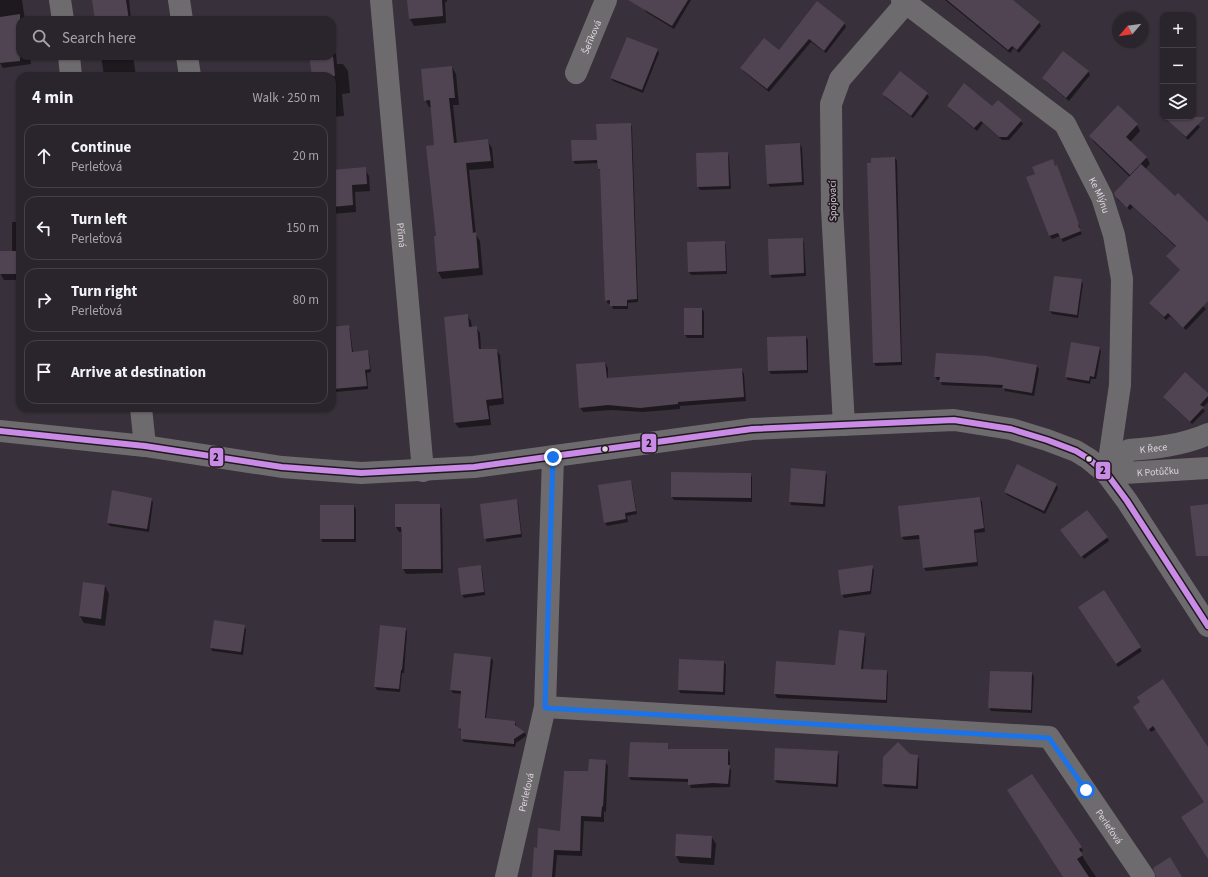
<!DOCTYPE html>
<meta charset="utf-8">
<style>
body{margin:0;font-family:"Source Sans 3",sans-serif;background:#363038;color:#f1f3f6}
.controls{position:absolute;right:12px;top:12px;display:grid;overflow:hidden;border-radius:8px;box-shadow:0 1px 3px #0004}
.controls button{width:36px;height:36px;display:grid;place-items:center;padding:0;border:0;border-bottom:1px solid #464148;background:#2a242c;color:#f1f3f6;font:20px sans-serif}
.compass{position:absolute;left:1112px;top:12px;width:36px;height:36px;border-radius:50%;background:#2a242c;box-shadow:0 1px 3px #0004;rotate:241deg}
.stop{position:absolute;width:12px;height:12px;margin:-9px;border:3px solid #1a73e8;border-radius:50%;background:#fff}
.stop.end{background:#1a73e8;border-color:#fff;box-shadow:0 1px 4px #0008}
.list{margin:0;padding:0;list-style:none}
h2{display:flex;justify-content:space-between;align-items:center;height:52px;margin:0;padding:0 16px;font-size:17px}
h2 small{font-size:13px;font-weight:400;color:#a5a4a9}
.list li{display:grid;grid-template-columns:26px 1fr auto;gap:12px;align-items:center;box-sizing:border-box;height:64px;margin:0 8px 8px;padding:0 8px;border:1px solid #464148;border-radius:12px}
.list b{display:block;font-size:15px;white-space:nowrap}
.list p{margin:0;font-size:13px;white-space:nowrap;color:#a5a4a9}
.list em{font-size:13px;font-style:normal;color:#a5a4a9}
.icon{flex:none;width:22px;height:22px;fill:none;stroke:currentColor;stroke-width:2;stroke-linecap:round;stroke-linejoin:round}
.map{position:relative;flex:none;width:1208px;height:877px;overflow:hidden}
.search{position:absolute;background:#2a242c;box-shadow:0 1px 3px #0004;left:16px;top:16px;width:320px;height:44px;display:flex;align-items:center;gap:10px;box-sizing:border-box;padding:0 14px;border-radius:12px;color:#a5a4a9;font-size:15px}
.panel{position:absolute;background:#2a242c;box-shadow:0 1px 3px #0004;left:16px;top:72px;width:320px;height:340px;border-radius:12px}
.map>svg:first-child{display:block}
</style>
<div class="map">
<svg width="1208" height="877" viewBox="0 0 1208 877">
<rect width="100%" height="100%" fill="#38303a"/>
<path fill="#0007" d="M0 0H22L25 20H20V56H30L31 64 3 68 0 63Z
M93 0H129L131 20H96Z
M408 0H447V2H445L446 23 414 26 410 19Z
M650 0H691L674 29 646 12 644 9Z
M945 0H1011L1039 22 1041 26 1019 53 1014 48 1010 53Z
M844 23 846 27 826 53 811 42 769 92 743 71 742 68Z
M332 48 336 54 337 64H343L348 71 350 93 342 94 344 116 332 117V76H313L310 56H332Z
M657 50 659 53 643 93 613 81 611 78Z
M101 56H133L136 76H104Z
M452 67 456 74 459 105H453L457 144 487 140 492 148 494 168 469 170 476 235 480 241 483 275 442 279 438 272 435 146 432 107H429L425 100Z
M1088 71 1090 75 1069 101 1045 81 1043 78Z
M884 94H927L929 97 913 118 885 97Z
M948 106 1021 121 1023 124 1009 140H1002L983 123 977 131 950 109Z
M1182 117H1191L1200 127 1188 140 1174 125Z
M630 124 632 127 638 302 628 303V309H613L611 303 608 304 606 300 601 172 599 169 598 163 575 164 573 160 598 141Z
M1137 125 1140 131 1130 142 1147 158 1150 164 1145 169 1175 197 1208 223V269L1194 284 1167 257 1176 247 1133 207 1130 210 1118 200 1116 196 1130 177 1094 142 1091 136Z
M800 144 802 148 804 185 770 187 768 183Z
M727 153 729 156 731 189 700 190 698 187 697 154Z
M895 158 897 161 902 365 876 366 874 363Z
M1054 164 1058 170 1080 228H1079L1082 234 1063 242 1060 236 1052 239 1050 236 1028 177 1036 174Z
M365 169 369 176 370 191 355 192 356 212 332 214V171Z
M12 222H20V280H4L0 273 12 252Z
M802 239 804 242 806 276 772 278 770 274Z
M724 242 726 245 727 274 691 275 689 272Z
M1175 278 1206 309 1186 330 1170 316 1166 320 1150 303Z
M1081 280 1083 284 1078 318 1052 314 1050 311Z
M702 309 704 312V338H687L685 335Z
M468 316 471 321 472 328 476 327 480 333 481 350H496L500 355 504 404 489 406 491 425 459 428 455 423Z
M348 326 350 330 353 352 367 351 369 354 371 372 367 373 368 389 336 392 334 389 332 369V328Z
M806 337 808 340V373L771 374 769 371Z
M1099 347 1101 351 1096 379H1091L1090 384 1068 380 1066 377Z
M605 363 608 368V379L741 369 744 374 746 401 680 406V409L643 412 611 410 583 412 580 407Z
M1037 366 1039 369 1034 396 1005 391 1004 388 942 385 940 380H937L935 376Z
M1208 394V402L1202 408 1205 411 1192 424 1166 400 1164 397Z
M825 472 827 475 825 507 791 505 790 501Z
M750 474 752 477V502L674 500 672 497Z
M630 481 632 484 637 514 627 516 628 522 607 526 605 523 599 486Z
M1056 484 1058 488 1045 514 1007 495 1005 492Z
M980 498 982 502 985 532 975 533 978 566 926 571 924 568 920 539 904 540 902 537 899 507Z
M151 499 153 502 149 532 110 526 108 523Z
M516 500 518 503 522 537 487 542 485 538Z
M396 505H439L442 510 443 573 406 574 403 569 402 532H399L396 527Z
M354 506 356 509V542H322L321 538Z
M1064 533 1107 537 1109 541 1084 559Z
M480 566 482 569 485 595 464 598 462 594Z
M872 567 874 570 871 594 844 598 842 594Z
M105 586 109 594 105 626 84 623 80 616Z
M1103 592 1142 651 1118 667 1081 611Z
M244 626 246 629 243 655 212 651 211 647Z
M406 629 407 632 404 673H402L400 692 377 690 375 687Z
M864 634 866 638 863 670 887 671 888 675 887 703 777 698 775 694 777 662 836 666Z
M491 658 493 661 486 719 515 722 517 727 525 733 526 736 516 743 515 747 464 742 462 739 461 731 459 728 462 694 453 693 451 690Z
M724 662 726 665 725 695 680 693 679 690Z
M1032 673 1034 677 1032 713 991 711 990 708Z
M1136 710 1208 748V849L1206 802 1156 729 1151 732Z
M667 744 669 750H728L730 753V768L731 770 730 787 691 788 689 782 631 780 629 777Z
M837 752 839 755 838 787 777 783 775 780Z
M909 755 917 756 919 759 918 789 885 787 883 784Z
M605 761 608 766 606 812 604 811V822L584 821 582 856 557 855 555 877H533L561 832 589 772Z
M1008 791 1081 847 1083 851 1081 852 1084 859 1096 877H1064Z
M711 836 716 844 714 865 680 863 676 856Z"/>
<path fill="#504452" d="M92 0H126L129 20H95Z
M407 0H442L443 16 409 19Z
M628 0H688L672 26Z
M947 0H1013L1040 22 1017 50 1012 46 1008 50Z
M817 1 845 23 824 51 809 39 767 89 740 68 764 38 779 50Z
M20 14V61L0 63V17Z
M627 37 658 49 642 90 610 78Z
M1063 51 1089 71 1066 98 1042 78Z
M309 56H333L335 76H312Z
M452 66 455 98H449L454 143 488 139 491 161 466 163 473 233 476 232 479 268 437 272 434 236H436L426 146 434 145 430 100 424 101 421 69Z
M900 71 928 93 911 116 882 94Z
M964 83 992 106 998 100 1022 120 1007 137H999L981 121 974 128 947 106Z
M1118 105 1138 124 1126 137 1147 157 1130 175 1089 136Z
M1164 117H1205L1186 137Z
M631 123 637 299 627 300V306H610V300L605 301 600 169H598L597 160 572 161 571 140H597L596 124Z
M800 143 802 182 767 184 765 145Z
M728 152 729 186 697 187 696 153Z
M895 157 901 362 873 363 867 163H871V158Z
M1053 159 1055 166 1057 165 1079 224 1078 225 1081 231 1061 239 1058 233 1049 236 1026 177 1035 174 1032 167Z
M1141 164 1175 196 1178 193 1208 222V301L1183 328 1168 313 1164 317 1149 303 1180 270 1166 256 1176 246 1130 204 1127 208 1115 196 1114 193Z
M366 167 367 184 352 185 353 205 332 207V170Z
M803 238 804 273 769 275 768 239Z
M725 241 726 271 688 272 687 242Z
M0 251H20V274H0Z
M1054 276 1082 279 1077 315 1049 311Z
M684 308H702V335H684Z
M468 314 469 327 477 326 479 349H497L502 398 486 400 489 419 454 423 444 317Z
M349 325 352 352 368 350 370 369 365 370 367 386 333 389 332 327Z
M806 336 807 370 768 371 767 337Z
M1071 342 1100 347 1094 377 1090 376 1089 381 1065 377Z
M936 353 987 356 1037 365 1032 393 1002 388 1003 385 939 382 940 377H934Z
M605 362 607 378 742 368 744 397 678 402V404L640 408 608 405 579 408 576 364Z
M1185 372 1208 393V396L1200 405 1204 407 1190 422 1163 397Z
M1017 464 1057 484 1044 511 1004 492Z
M791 468 826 471 823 504 789 502Z
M671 472 751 473V498L671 497Z
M631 480 636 511 625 513 626 519 604 523 598 485Z
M112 490 152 498 147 529 107 523Z
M980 497 984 528 974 530 977 562 923 568 919 535 901 537 898 506Z
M517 499 521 534 484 539 480 504Z
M395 504H440L441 569H402V536L401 527H395Z
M1208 504V556H1196L1190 506Z
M320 505H354V539H320Z
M1087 510 1108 537 1081 557 1060 530Z
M481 565 484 592 461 595 458 568Z
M873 565 870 591 841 595 838 570Z
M83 582 105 585 101 619 79 616Z
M1104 590 1141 647 1116 664 1078 607Z
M214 620 245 625 241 652 210 648Z
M380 625 406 628 402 670H401L399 689 374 687Z
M839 630 865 633 861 669 887 670 886 700 774 694 776 661 835 665Z
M454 653 491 657 485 718 515 721V725L525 732 514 739V744L461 739V729L458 728 461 691 450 690Z
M679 659 724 661 723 692 678 690Z
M990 671 1032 672 1031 710 988 708Z
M1163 679 1208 747V859L1181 817 1204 802 1153 726 1148 730 1133 707 1140 702 1137 697Z
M630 742 668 743V749H728V765H730L728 784 713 783 688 785V779L628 777Z
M898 742 910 754 918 755 916 786 882 784 883 757Z
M775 748 838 751 836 784 774 780Z
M589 759 606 760 603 807 602 806 601 817 581 816 580 851 554 850 552 877H532L534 847 537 848 538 828 560 831 564 771H588Z
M1032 774 1082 847 1079 849 1083 855 1077 859 1089 877H1063L1007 790Z
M676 834 712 836 711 858 675 856Z
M1170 857 1182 877H1156L1153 868Z"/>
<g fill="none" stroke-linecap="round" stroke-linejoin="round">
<g stroke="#6e6b6e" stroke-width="22">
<path d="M60 0 63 20"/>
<path d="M179 0 182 20"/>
<path id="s1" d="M381 0 423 471"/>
<path id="s2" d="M902 0 1065 124 1102 197 1114 235 1122 279 1120 385 1107 474"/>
<path d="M69 56 71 76"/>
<path d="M187 56 190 76"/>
<path id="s3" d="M576 73 606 0"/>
<path d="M141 408 145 446"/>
<path d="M844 425 832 209 831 104 840 79 906 3"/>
<path id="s4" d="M553 457 545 707 1049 737 1144 877"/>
<path id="s5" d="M1107 474 1129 450C1156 448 1183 445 1208 434"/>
<path id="s6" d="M1107 474 1208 468"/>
<path id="s7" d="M506 877 545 707"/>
</g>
<path stroke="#6e6b6e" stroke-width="22" d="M0 431 145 446 282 467 361 473 474 467 752 429 954 420 1011 429 1047 440 1076 451 1089 459 1107 474 1127 501 1208 626"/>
<g stroke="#1f181f" stroke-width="9">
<path id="bus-1" d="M0 431 145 446 282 467 361 473 474 467 752 429 954 420 1011 429 1047 440 1076 451 1089 459 1107 474 1127 501 1208 626"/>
</g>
<use href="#bus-1" stroke="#ca8be6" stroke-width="6"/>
</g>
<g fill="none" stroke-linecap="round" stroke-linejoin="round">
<path stroke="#1a73e8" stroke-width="5" d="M553 457 545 708 1049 738 1086 790"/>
</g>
<g fill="#ded5df" stroke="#1f181f" stroke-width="1.5">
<circle cx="605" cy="449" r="3.5"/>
<circle cx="1089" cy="459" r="3.5"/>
</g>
<g text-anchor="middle" stroke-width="3.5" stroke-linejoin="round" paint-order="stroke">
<g font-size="10" fill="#ded5df" stroke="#1f181f">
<text dy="4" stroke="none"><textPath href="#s3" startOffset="39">Šeříková</textPath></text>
<text dy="4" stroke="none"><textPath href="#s2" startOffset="284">Ke Mlýnu</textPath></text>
<text transform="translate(832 201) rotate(-91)" y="4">Spojovací</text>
<text dy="4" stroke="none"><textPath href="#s1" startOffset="236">Přímá</textPath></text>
<text dy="4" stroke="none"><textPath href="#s5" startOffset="57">K Řece</textPath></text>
<text dy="4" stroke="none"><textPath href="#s6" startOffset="51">K Potůčku</textPath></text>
<text dy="4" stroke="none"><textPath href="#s7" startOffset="87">Perleťová</textPath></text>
<text dy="4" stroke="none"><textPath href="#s4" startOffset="863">Perleťová</textPath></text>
</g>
</g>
<g stroke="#1f181f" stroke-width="1.5">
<rect x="641" y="433" width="16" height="20" rx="4" fill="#ca8be6"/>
<rect x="209" y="447" width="15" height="20" rx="4" fill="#ca8be6"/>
<rect x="1095" y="461" width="16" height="19" rx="4" fill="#ca8be6"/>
</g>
<g font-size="11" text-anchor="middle" font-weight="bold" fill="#111">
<text x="649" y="447">2</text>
<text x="216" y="461">2</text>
<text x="1103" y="474">2</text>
</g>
</svg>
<div class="controls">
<button>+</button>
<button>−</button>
<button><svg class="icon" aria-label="layers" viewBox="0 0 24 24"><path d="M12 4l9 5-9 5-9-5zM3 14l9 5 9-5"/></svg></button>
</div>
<svg class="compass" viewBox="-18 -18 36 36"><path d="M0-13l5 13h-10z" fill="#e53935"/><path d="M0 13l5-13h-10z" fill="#a5a4a9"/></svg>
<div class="stop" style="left:1086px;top:790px"></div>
<div class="stop end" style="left:553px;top:457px"></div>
<div class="search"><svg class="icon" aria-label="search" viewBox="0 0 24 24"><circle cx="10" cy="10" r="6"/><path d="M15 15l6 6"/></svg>Search here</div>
<section class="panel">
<h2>4 min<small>Walk · 250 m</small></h2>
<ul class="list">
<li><svg class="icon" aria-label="ahead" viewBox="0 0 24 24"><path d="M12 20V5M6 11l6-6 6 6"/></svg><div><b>Continue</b><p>Perleťová</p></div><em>20 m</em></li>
<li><svg class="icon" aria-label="left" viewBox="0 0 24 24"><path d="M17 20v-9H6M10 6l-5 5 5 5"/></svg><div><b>Turn left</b><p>Perleťová</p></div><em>150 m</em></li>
<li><svg class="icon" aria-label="right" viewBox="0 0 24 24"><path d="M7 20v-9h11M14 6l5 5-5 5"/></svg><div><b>Turn right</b><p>Perleťová</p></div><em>80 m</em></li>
<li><svg class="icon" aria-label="arrive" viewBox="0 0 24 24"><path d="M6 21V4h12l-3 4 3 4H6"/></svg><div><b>Arrive at destination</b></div></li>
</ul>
</section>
</div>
